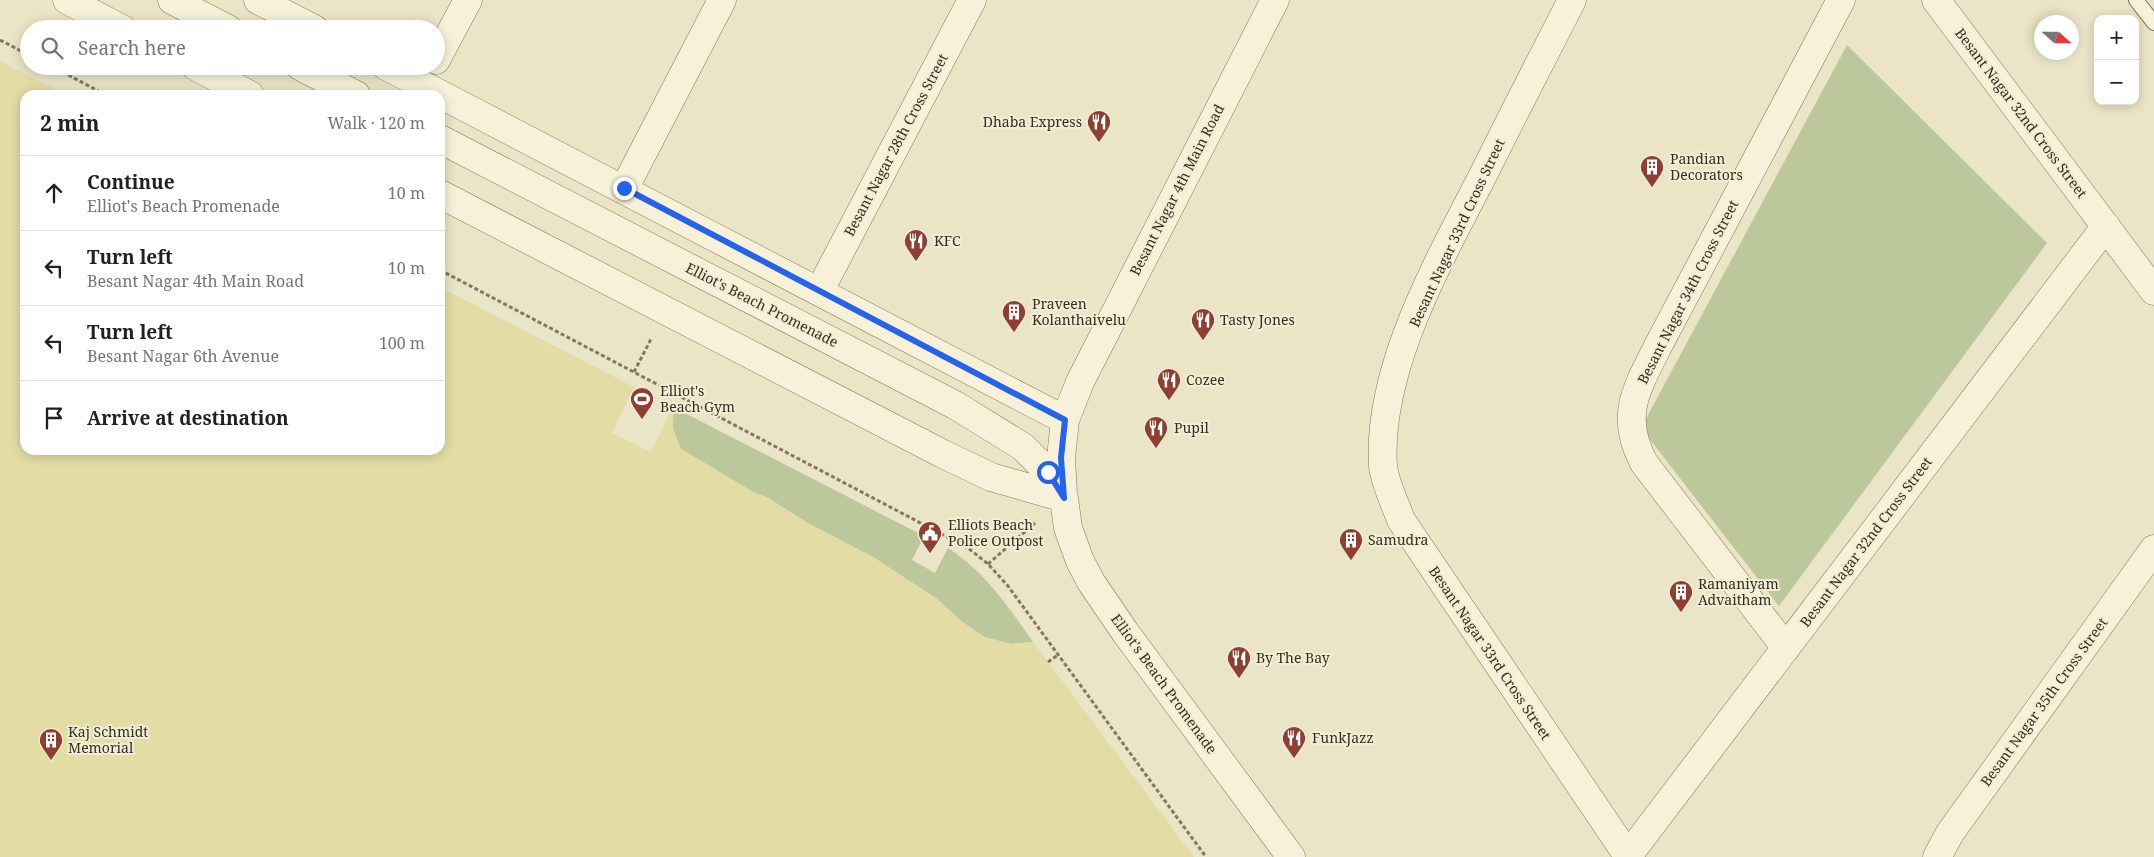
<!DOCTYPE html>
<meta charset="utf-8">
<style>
body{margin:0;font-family:"Noto Serif",serif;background:#f6f6f6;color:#202124}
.controls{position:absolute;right:15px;top:15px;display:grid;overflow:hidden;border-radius:10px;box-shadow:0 2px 12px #0003}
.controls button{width:45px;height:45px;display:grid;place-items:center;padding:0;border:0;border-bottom:1px solid #e0e0e0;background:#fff;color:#202124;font:25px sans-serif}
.compass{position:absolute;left:2034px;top:15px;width:45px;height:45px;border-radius:50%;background:#fff;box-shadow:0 2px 12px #0003;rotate:111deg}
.stop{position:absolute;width:15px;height:15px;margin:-11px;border:4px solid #2563eb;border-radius:50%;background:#fff}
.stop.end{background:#2563eb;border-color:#fff;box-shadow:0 1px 5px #0008}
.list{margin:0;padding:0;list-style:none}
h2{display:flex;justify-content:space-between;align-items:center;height:65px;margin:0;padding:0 20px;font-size:21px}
h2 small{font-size:16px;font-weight:400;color:#757577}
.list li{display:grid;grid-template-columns:32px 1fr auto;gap:15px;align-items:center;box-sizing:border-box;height:75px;padding:0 20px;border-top:1px solid #e0e0e0}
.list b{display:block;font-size:19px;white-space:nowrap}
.list p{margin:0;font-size:16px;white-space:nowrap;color:#757577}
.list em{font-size:16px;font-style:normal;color:#757577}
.icon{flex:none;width:28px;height:28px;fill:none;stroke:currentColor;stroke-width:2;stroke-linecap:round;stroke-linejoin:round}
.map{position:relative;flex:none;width:2154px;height:857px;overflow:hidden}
.search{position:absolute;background:#fff;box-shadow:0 2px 12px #0003;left:20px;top:20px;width:425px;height:55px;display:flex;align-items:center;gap:12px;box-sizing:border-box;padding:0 18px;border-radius:28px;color:#757577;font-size:19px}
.panel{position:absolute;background:#fff;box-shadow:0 2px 12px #0003;left:20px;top:90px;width:425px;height:365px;border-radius:15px}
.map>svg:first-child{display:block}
</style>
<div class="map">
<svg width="2154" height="857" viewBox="0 0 2154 857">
<rect width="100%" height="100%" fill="#eae5c6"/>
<path fill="#bcc79b" d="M1847 45 2047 243 1779 606 1641 428Z
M673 407 924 536 912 560 935 573 948 548C985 572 1008 606 1033 642L1011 644 984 637 961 621 937 599 874 558 806 522 768 498 753 492 681 449 673 429Z"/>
<path fill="#e4dca5" d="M0 61 66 95H25V450H440V287L634 387 612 433 651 452 673 407V429L681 449 753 492 768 498 806 522 875 558 937 599 961 621 984 637 1011 644 1033 642 1194 857H0Z"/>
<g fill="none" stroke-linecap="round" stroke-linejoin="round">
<g stroke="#84785d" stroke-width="16">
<path id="service" d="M2136 0 2154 23"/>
</g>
<g stroke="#84785d" stroke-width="29">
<path id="minor" d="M258 0 314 29
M1572 0C1541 60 1511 119 1481 179 1438 263 1377 369 1383 466 1385 484 1395 503 1401 520L1628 856
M1936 0 2154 291
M436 60 468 0
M386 66 1065 420
M624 189 722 0
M820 290 972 0
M1786 648 1644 463C1619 416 1636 390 1658 346L1841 0
M1627 857 2106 226
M1937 857 1950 833 2154 549"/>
</g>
<g stroke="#84785d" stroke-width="29">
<path id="tertiary" d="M67 0 122 29
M172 0 228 29
M195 66 250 95
M300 66 356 95
M440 139 955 405 1023 447 1048 472 1064 498 1068 528 1080 561 1091 582 1125 632 1291 857
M440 194 943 454 991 477 1064 498
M1063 494 1061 458 1065 420 1080 382 1275 0"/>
</g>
<path stroke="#84785d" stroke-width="3" stroke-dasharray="4 2.5" stroke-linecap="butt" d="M0 40 29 55
M51 66 106 95
M440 270 968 548 988 564 1008 586 1206 857
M634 372 651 339
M988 564 1035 523
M1048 662 1058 655"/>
<use href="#service" stroke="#f6f1d8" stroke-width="14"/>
<use href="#minor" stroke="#f6f1d8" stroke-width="28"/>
<use href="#tertiary" stroke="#f6f1d8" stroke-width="28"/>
</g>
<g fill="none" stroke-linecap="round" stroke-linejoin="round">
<path stroke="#2563eb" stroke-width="6" d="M624 188 1065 420 1061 458 1064 498 1048 472"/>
</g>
<defs>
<g id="restaurant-pin" transform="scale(1.25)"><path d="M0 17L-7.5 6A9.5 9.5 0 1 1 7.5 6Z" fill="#8e3f32" stroke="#f2eed5"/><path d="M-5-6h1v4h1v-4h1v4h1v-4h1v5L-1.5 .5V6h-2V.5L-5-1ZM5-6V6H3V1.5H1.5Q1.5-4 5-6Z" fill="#fff"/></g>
<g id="building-pin" transform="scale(1.25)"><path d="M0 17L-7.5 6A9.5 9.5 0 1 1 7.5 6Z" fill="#8e3f32" stroke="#f2eed5"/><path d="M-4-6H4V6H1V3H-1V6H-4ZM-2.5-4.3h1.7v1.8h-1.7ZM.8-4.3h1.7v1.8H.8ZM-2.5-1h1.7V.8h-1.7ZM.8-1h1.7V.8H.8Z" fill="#fff"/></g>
<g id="stadium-pin" transform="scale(1.25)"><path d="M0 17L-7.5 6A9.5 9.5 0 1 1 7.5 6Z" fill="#8e3f32" stroke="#f2eed5"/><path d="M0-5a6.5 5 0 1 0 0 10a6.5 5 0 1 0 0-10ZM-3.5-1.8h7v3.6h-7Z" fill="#fff"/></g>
<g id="civic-pin" transform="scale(1.25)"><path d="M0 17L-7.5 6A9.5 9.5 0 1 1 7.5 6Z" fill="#8e3f32" stroke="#f2eed5"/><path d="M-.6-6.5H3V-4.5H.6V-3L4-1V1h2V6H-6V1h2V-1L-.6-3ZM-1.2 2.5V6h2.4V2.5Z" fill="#fff"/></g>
</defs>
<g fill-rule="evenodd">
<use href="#restaurant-pin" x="1099" y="122"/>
<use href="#building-pin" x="1652" y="167"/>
<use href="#restaurant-pin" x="916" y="241"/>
<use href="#building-pin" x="1014" y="312"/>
<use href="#restaurant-pin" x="1203" y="320"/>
<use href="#restaurant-pin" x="1169" y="380"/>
<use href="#stadium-pin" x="642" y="399"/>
<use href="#restaurant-pin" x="1156" y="428"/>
<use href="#civic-pin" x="930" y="533"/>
<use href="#building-pin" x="1351" y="540"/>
<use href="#building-pin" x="1681" y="592"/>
<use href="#restaurant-pin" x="1239" y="658"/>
<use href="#restaurant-pin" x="1294" y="738"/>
<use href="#building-pin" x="51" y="740"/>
</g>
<g text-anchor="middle" stroke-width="4" stroke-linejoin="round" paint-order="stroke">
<g font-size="14" fill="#352d20" stroke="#f2eed5">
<text transform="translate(2021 113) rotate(53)" y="5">Besant Nagar 32nd Cross Street</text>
<text transform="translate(896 145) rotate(-62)" y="5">Besant Nagar 28th Cross Street</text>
<text transform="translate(1177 190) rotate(-63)" y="5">Besant Nagar 4th Main Road</text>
<text transform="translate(1457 233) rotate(-65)" y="5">Besant Nagar 33rd Cross Street</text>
<text transform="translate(1688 292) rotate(-63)" y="5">Besant Nagar 34th Cross Street</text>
<text transform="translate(762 305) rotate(27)" y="5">Elliot's Beach Promenade</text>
<text transform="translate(1866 542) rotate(-53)" y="5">Besant Nagar 32nd Cross Street</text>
<text transform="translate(1490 653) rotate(56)" y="5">Besant Nagar 33rd Cross Street</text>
<text transform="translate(1164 684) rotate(54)" y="5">Elliot's Beach Promenade</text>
<text transform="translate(2044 702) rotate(-54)" y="5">Besant Nagar 35th Cross Street</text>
</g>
<g font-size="14" fill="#352d20" stroke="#f2eed5" text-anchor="start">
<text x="1082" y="127" text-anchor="end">Dhaba Express</text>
<text x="1670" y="164">Pandian<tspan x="1670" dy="16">Decorators</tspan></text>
<text x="934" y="246">KFC</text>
<text x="1032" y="309">Praveen<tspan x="1032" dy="16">Kolanthaivelu</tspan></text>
<text x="1220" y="325">Tasty Jones</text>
<text x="1186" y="385">Cozee</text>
<text x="660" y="396">Elliot's<tspan x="660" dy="16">Beach Gym</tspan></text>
<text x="1174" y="433">Pupil</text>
<text x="948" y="530">Elliots Beach<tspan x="948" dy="16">Police Outpost</tspan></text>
<text x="1368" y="545">Samudra</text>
<text x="1698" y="589">Ramaniyam<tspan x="1698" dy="16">Advaitham</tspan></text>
<text x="1256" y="663">By The Bay</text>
<text x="68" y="737">Kaj Schmidt<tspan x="68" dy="16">Memorial</tspan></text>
<text x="1312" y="743">FunkJazz</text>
</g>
</g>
</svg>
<div class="controls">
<button>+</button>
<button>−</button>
</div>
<svg class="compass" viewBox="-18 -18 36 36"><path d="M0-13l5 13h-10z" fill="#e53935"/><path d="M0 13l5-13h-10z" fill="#757577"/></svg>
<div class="stop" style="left:1048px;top:472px"></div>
<div class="stop end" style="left:624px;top:188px"></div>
<div class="search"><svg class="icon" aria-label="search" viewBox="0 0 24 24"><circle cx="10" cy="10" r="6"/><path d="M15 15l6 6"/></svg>Search here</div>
<section class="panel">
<h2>2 min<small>Walk · 120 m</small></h2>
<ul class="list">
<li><svg class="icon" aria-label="ahead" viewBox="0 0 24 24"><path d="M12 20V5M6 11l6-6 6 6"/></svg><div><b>Continue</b><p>Elliot's Beach Promenade</p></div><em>10 m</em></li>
<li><svg class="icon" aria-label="left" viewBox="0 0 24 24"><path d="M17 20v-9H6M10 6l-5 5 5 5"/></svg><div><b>Turn left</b><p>Besant Nagar 4th Main Road</p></div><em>10 m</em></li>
<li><svg class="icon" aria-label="left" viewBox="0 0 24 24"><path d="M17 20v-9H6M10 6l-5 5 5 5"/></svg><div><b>Turn left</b><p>Besant Nagar 6th Avenue</p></div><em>100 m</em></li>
<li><svg class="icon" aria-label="arrive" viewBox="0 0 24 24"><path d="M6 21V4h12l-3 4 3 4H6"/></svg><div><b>Arrive at destination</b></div></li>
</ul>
</section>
</div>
